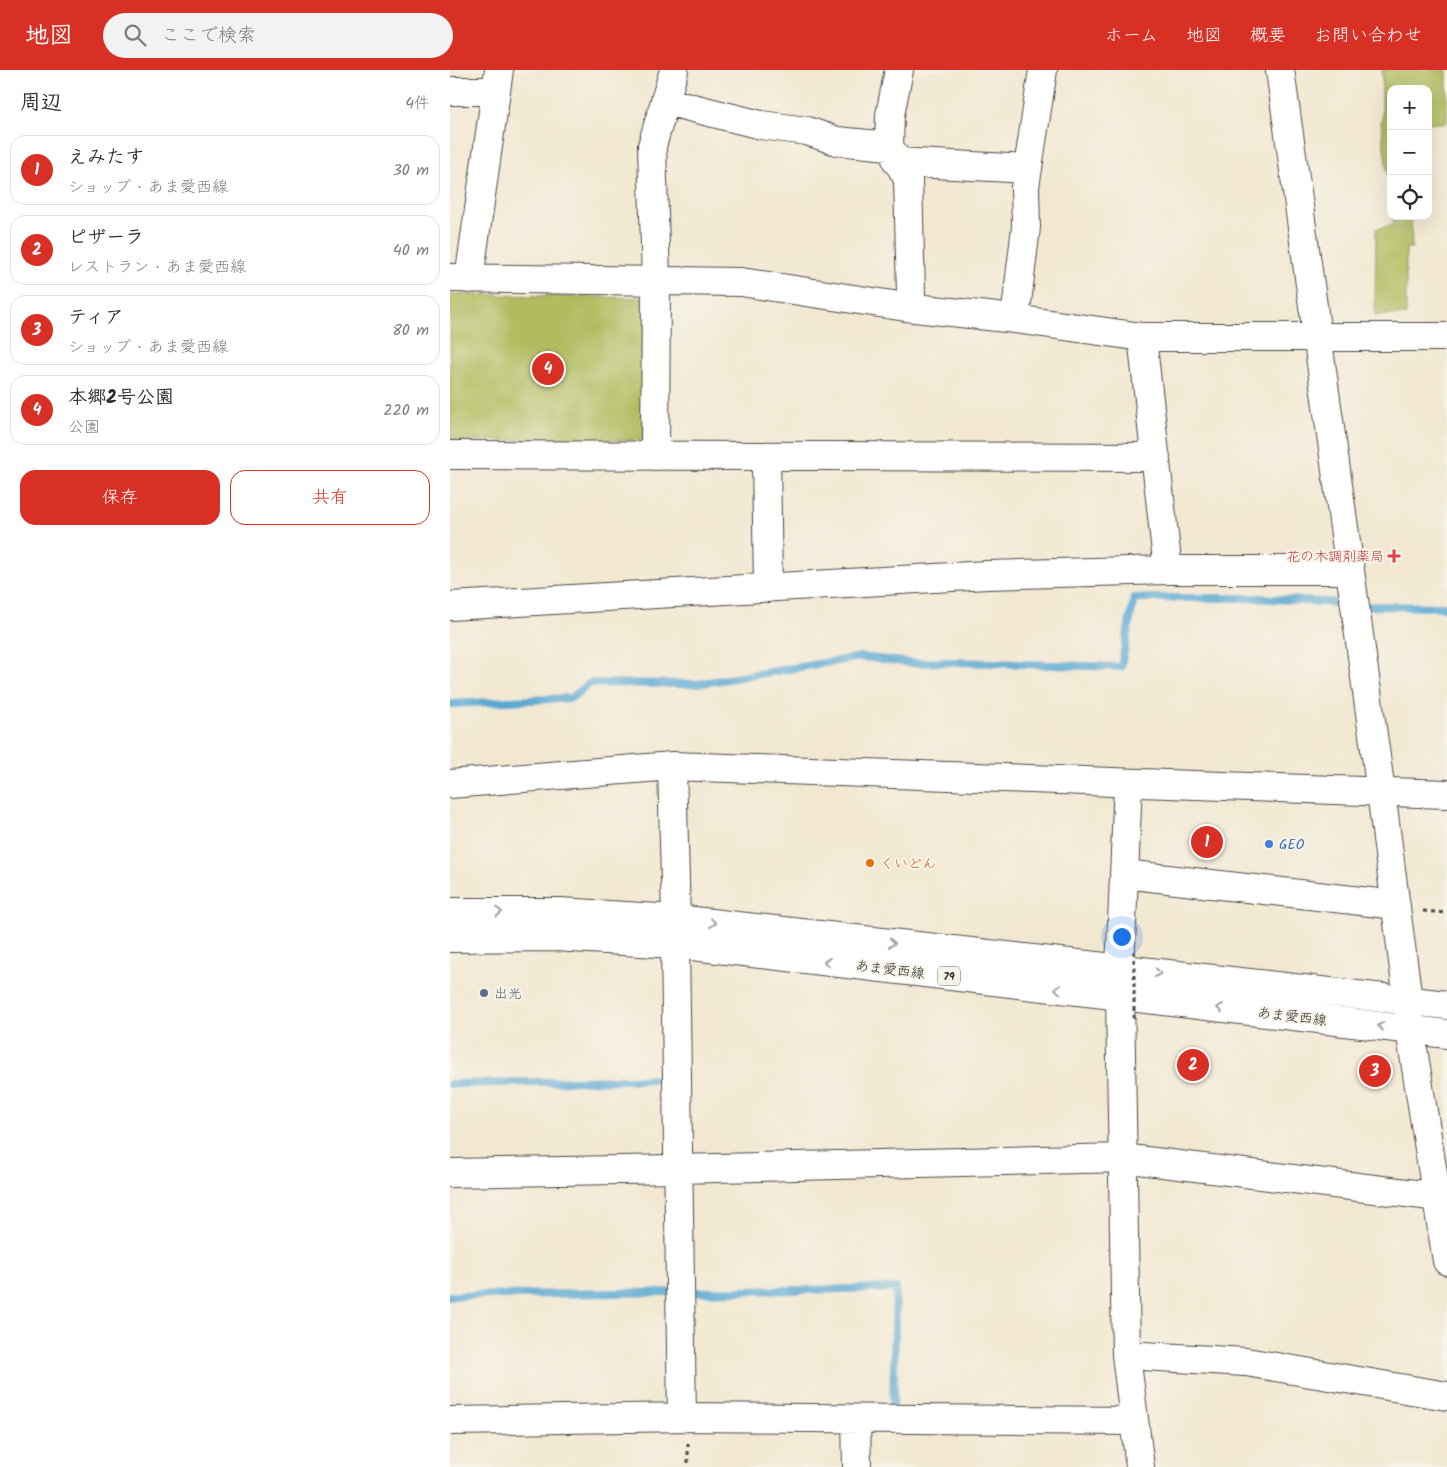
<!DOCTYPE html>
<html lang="ja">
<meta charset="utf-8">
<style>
body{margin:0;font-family:Kalam,"Klee One",sans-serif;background:#f2f2f3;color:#2b2b33}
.controls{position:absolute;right:15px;top:15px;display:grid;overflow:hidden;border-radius:10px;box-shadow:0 5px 20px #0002}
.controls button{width:45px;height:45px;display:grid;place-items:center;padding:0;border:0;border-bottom:1px solid #e1e1e2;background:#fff;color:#2b2b33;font:25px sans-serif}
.you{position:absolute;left:671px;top:866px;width:18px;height:18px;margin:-12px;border:4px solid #fff;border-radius:50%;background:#1a73e8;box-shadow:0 0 0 8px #1a73e833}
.badge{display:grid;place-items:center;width:32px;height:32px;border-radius:50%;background:#d93025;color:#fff;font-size:16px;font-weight:700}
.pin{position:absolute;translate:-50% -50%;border:2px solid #fff;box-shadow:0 1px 5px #0006}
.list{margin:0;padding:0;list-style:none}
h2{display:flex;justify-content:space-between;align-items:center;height:65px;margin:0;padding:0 20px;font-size:21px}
h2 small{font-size:16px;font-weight:400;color:#7c7c81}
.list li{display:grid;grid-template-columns:32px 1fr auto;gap:15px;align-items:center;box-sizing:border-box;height:70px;margin:0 10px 10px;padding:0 10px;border:1px solid #e1e1e2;border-radius:15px}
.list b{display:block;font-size:19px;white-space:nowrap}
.list p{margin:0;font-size:16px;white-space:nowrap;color:#7c7c81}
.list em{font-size:16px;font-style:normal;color:#7c7c81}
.actions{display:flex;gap:10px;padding:15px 20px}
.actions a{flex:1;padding:11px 0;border:1px solid #d93025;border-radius:15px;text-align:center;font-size:18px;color:#d93025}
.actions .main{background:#d93025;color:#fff}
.icon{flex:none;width:28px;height:28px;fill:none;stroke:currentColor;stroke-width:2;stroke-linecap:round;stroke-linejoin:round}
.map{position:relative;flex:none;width:997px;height:1397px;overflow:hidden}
header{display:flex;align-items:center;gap:30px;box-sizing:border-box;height:70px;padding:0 25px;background:#d93025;color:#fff}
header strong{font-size:24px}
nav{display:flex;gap:28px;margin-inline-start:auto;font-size:18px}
.search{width:350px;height:45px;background:#f2f2f3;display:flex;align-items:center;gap:12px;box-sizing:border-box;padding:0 18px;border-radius:28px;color:#7c7c81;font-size:19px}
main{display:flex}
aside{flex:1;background:#fff}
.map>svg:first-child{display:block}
</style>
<header>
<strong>地図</strong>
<div class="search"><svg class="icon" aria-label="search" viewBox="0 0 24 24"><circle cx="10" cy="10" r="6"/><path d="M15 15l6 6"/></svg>ここで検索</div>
<nav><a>ホーム</a><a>地図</a><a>概要</a><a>お問い合わせ</a></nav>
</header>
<main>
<aside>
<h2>周辺<small>4件</small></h2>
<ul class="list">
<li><span class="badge">1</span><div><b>えみたす</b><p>ショップ · あま愛西線</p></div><em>30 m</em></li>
<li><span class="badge">2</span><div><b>ピザーラ</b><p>レストラン · あま愛西線</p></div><em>40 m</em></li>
<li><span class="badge">3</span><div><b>ティア</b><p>ショップ · あま愛西線</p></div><em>80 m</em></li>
<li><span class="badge">4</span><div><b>本郷2号公園</b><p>公園</p></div><em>220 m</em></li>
</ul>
<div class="actions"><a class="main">保存</a><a>共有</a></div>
</aside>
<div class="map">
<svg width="997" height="1397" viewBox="0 0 997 1397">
<rect width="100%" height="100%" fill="#f7f3e8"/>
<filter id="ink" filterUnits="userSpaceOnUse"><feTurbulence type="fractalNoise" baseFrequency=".02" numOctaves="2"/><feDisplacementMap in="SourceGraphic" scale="10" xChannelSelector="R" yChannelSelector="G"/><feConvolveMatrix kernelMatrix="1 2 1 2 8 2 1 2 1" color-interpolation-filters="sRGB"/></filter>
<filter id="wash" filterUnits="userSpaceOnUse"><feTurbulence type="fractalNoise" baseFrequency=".0096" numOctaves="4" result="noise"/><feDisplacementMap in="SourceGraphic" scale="20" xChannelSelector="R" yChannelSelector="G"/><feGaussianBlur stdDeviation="1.12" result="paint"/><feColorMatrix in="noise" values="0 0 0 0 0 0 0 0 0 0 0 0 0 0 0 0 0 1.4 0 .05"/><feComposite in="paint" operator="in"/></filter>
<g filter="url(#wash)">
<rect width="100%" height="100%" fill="#f2e8d1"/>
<path fill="#b0bc5e" stroke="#6e7444" d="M932 0H997V53H978V19H941V132L931 52H932Z
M943 146H961L962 178H956V245H925L926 159 943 155Z
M0 224 196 228V370L0 371Z"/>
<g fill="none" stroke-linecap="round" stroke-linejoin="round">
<path stroke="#5aa8d3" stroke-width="8" d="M920 536 997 537
M0 634 121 628 140 613 247 614 411 587 463 593 502 592 671 597 684 528H808L889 533
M0 1014 216 1009
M242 1222 446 1218 443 1337
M0 1226 221 1222"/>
</g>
</g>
<g filter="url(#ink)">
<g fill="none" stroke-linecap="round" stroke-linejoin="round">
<g stroke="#494744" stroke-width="30">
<path id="minor" d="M449 0 440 45 439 76 458 109 461 224 456 237
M830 0 931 722 958 930 960 960 997 1191
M0 21H46
M215 31 311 55 357 61 387 71 439 76
M447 92 578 99
M0 208 291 212 456 237 565 249 692 267H997
M19 209 49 0
M565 249 576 157 575 117 593 0
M692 267 718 500
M0 385 706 387
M205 386 206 211 202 76 224 0
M316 386 318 518
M0 536 537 505 718 500H900
M222 696 226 849
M0 714 222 696 997 724
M674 804 946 835
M225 874 232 1347
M670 899 678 713
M670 926 676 1285 690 1397
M0 1103 227 1099 672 1088 997 1128
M676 1285 796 1292 997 1326
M406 1349 407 1397
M0 1351 237 1347 684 1351"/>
</g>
<g stroke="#494744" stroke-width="30">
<path id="major" d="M0 842H110L226 849 997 935
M0 868 104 867 225 874 997 964"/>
</g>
<path stroke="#494744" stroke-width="3" stroke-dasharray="4 4" stroke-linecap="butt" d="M973 841 997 843
M238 1373V1397"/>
<use href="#minor" stroke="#fff" stroke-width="28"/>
<use href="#major" stroke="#fff" stroke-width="28"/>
<path stroke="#494744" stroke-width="3" stroke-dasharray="4 4" stroke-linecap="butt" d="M684 949V878"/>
</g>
<defs><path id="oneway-chevron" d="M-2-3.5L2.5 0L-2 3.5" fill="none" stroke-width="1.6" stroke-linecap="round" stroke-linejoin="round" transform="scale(1.25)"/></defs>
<g stroke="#a0a0a0">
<use href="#oneway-chevron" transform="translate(49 842)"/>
<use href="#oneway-chevron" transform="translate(263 853) rotate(7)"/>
<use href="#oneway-chevron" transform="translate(442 873) rotate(7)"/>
<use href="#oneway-chevron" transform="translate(377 892) rotate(-173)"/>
<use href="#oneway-chevron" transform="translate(708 903) rotate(6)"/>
<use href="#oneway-chevron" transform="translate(608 919) rotate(-173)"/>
<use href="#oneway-chevron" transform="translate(770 938) rotate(-173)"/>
<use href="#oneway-chevron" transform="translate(931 956) rotate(-173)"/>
</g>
</g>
<path fill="#e0444e" stroke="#f7f3e8" stroke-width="2" d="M941.5 478.5h5v5h5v5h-5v5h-5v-5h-5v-5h5z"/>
<circle fill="#3f7fe0" stroke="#f7f3e8" stroke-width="2" cx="819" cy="774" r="5"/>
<circle fill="#e8710a" stroke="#f7f3e8" stroke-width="2" cx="420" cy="793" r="5"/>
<circle fill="#5c6f8a" stroke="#f7f3e8" stroke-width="2" cx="34" cy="923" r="5"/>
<g text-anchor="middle" stroke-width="4" stroke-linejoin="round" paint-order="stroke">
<rect fill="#f7f3e8" stroke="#686764" stroke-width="1" x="488" y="896.5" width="22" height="19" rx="4"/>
<g font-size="12" font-weight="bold" fill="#2b2b2b">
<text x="499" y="910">79</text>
</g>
<g font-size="14" fill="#be3a42" stroke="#f7f3e8" text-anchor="end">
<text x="934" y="491">花の木調剤薬局</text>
</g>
<g font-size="14" fill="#366cbe" stroke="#f7f3e8" text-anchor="start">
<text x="829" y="779">GEO</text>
</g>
<g font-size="14" fill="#c56008" stroke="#f7f3e8" text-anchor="start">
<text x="430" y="798">くいどん</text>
</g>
<g font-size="14" fill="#2b2b2b" stroke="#f7f3e8">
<text transform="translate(440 899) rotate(7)" y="5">あま愛西線</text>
<text transform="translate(842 946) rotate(7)" y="5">あま愛西線</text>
</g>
<g font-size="14" fill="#4e5e75" stroke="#f7f3e8" text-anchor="start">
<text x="44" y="928">出光</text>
</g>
</g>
</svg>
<div class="controls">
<button>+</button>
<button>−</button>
<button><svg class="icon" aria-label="locate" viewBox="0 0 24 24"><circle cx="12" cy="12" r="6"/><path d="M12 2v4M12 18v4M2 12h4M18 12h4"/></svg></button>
</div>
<div class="you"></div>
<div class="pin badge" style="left:757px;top:772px">1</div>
<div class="pin badge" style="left:743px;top:995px">2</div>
<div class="pin badge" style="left:925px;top:1001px">3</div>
<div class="pin badge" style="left:98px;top:299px">4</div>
</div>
</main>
